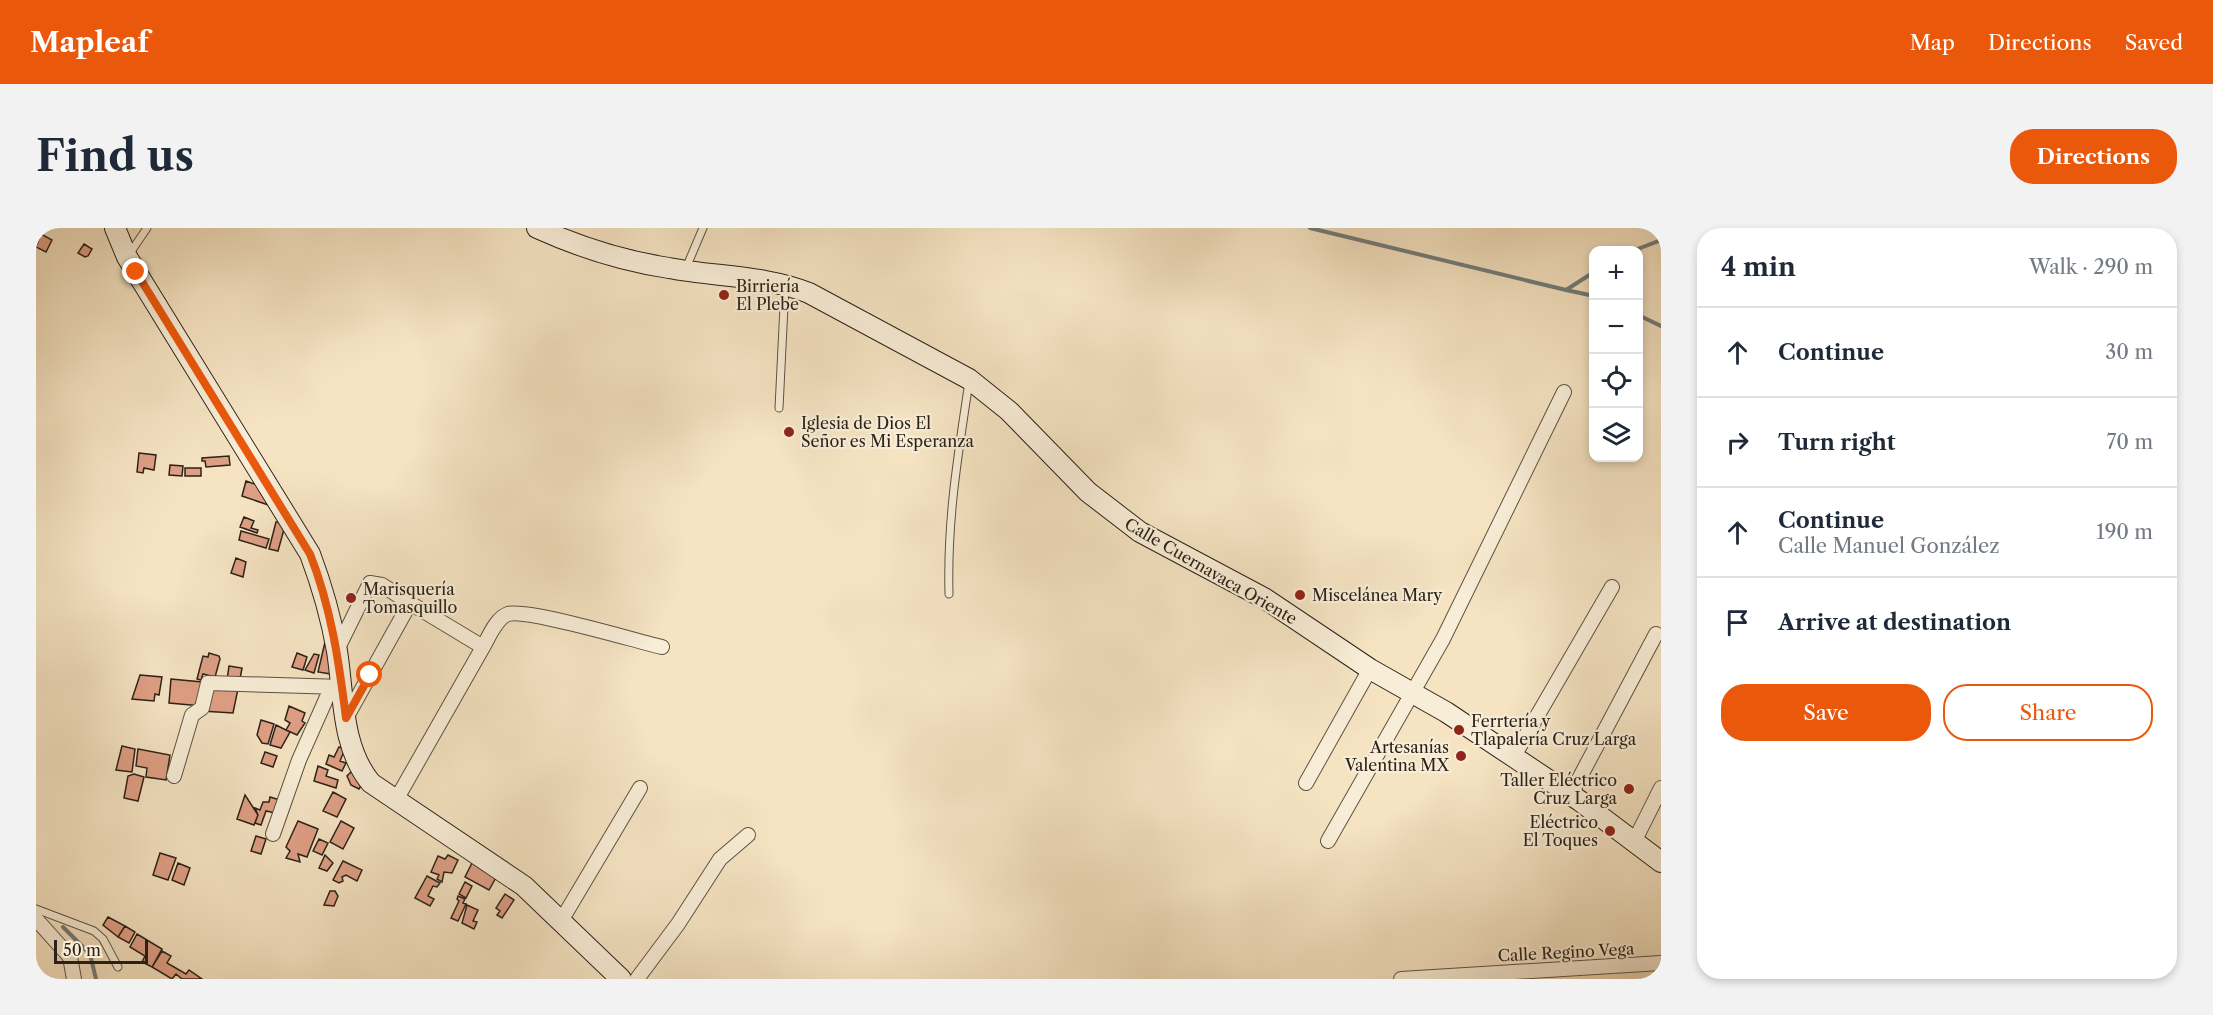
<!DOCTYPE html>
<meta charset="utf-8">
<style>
body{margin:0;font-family:"Libre Caslon Text",serif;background:#f2f2f3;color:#1f2937}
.controls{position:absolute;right:18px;top:18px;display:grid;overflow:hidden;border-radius:12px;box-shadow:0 3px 9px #0003}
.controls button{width:54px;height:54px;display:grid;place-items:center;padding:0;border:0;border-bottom:2px solid #e0e1e3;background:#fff;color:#1f2937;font:30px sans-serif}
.scale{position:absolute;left:18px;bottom:15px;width:94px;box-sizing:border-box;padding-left:6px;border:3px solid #2c2218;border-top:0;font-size:16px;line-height:21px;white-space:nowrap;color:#2c2218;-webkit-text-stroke:4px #f8edd7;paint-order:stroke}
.stop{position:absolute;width:18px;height:18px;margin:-14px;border:4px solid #ea580c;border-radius:50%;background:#fff}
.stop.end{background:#ea580c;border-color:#fff;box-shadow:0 2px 6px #0008}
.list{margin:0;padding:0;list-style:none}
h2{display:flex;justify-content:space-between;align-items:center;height:78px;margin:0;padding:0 24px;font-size:26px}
h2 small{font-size:20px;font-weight:400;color:#747a83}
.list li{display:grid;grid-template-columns:39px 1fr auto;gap:18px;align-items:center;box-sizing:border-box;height:90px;padding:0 24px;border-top:2px solid #e0e1e3}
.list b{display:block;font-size:22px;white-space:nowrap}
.list p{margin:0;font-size:20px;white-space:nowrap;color:#747a83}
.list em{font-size:20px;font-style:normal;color:#747a83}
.actions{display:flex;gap:12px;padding:18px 24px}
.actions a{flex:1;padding:14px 0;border:2px solid #ea580c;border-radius:24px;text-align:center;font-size:21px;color:#ea580c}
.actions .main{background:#ea580c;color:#fff}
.icon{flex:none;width:33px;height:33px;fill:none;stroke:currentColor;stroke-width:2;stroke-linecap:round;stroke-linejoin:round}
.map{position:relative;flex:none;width:1625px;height:751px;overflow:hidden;border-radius:24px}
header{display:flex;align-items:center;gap:36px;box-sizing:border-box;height:84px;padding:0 30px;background:#ea580c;color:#fff}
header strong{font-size:28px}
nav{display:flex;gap:33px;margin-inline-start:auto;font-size:21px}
.intro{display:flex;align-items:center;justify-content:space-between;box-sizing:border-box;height:144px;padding:0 36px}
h1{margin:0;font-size:42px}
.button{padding:15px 27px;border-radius:24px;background:#ea580c;color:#fff;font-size:21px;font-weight:700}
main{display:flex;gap:36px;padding:0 36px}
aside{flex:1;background:#fff;border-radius:24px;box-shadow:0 3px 9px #0003}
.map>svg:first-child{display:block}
</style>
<header>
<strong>Mapleaf</strong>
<nav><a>Map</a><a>Directions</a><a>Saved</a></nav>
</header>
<div class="intro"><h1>Find us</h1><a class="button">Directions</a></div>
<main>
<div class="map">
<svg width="1625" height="751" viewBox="0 0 1625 751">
<rect width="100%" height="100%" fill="#f5e3c2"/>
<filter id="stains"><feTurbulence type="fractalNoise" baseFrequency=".00333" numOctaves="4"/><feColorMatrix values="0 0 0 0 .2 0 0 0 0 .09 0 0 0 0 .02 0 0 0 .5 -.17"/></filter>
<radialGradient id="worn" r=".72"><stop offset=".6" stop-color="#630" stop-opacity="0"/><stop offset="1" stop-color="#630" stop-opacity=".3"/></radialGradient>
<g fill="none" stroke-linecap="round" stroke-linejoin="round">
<path stroke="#727e7b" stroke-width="4" d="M1274 0 1530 62 1558 44
M1599 22 1625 12
M1530 62 1558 68
M1602 87 1625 98
M27 699 54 726 60 751"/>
</g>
<path fill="#df9f85" stroke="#2c2218" stroke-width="1.5" d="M5 6 16 12 10 24 0 19Z
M48 16 56 21 52 28 49 29 42 25Z
M103 225 120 227 118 242 108 240 107 245 101 244Z
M193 228 194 237 170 239 169 233H166V230Z
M134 237 147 238 146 248 133 247Z
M149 240H165V248H149Z
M210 253 227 259 238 279 206 268Z
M208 289 218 293 215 300 222 302 221 305 204 299Z
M240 294H250L242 323 233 321Z
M205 303 233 311 230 320 203 312Z
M200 330 210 334 207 349 195 345Z
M290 410 295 446 282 444Z
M173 425 183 428 184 431 179 449 167 446 165 452 161 451 167 428 172 429Z
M261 425 271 429 267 442 256 439Z
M278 426 283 427 278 445 269 442Z
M193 438 206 440 204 451 191 452Z
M104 447 126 449 123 467 119 466 118 473 96 471Z
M135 451 166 454V478L133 475Z
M175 460 202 461 197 485 166 483Z
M253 478 269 485 266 493 269 495 261 507 250 502 254 495 249 492Z
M225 492 238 496 232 516 226 515 221 507Z
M240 497 254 504 245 520 234 517Z
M86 518 99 521 96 544 80 542Z
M303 519 309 521 304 533 310 535 306 543 290 536 293 527 298 529Z
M102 521 134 527 130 552 110 549 111 540 100 538Z
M229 524 241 528 237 539 225 535Z
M282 538 292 542 290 548 302 552 300 560 278 553Z
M319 540 329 551 323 561 315 557 311 548Z
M98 546 108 549 102 573 88 570 92 548Z
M297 564 310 571 301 589 287 583Z
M209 567 222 587 218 597 201 591Z
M234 569 244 572 239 585 230 583 225 597 219 595 222 587 219 580 224 582 227 574H233Z
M262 593 282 601 271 629 262 626 264 634 250 630 254 623 250 619Z
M305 593 318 600 307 621 294 614Z
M220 608 230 611 225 626 215 623Z
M283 611 292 615 286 627 277 623Z
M124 625 140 630 132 652 117 647Z
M289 627 297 635 291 643 283 640Z
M412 627 422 632 416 645 408 644 406 654 401 651 403 647 395 644 402 628 409 631Z
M438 631 463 644 453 662 429 649Z
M307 633 326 642 321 653 310 647 306 649 307 653 303 655 297 652Z
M142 635 154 640 148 657 136 652Z
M391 648 404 655 401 659 397 658 392 668 398 671 394 678 379 670Z
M429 654 436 658 430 670 423 666Z
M294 663H299L302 668 298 678 288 677Z
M469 666 478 672 466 690 461 687 464 683 460 680Z
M422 668 429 671 427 675 430 676 422 693 415 690 423 673 421 671Z
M431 677 442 682 437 693 441 694 438 701 426 695Z
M72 689 89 698 82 709 67 697Z
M89 698 99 704 93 715 82 709Z
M101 706 126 721 116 739 106 734 109 728 94 719Z
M126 723 135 728 131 735 150 746 153 742 166 751H146L140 746 136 751 116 739Z"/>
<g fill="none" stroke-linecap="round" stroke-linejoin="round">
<g stroke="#5e5242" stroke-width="9">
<path id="service" d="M94 25 111 0
M650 40 667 0
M743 180 749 58
M913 366C911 291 922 227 933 154
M0 681 58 703 67 711 82 739"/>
</g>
<g stroke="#5e5242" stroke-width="16">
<path id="minor" d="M374 375 447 419
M301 422 334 355 346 357 374 375 310 490
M1478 528 1576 359
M138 548 156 487 166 480 172 455 306 459
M1270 555 1334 441
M1535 566 1620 406
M360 572 447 419C453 409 460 390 472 386 491 380 600 413 626 419
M237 606 263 532 295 460
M1292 613 1407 411 1528 164
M1598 614 1625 560
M0 691 34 729 38 751
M525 693 604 560
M601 751 642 696 684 631 712 607
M1365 751 1625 735"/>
</g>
<g stroke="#2c2218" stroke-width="22">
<path id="secondary" d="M79 0 91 29 274 326C286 358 295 389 301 423 308 467 305 519 335 555L488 658 585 751
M501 0C543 19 587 33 633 40 680 49 727 47 773 65L933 151 973 183 1052 264 1104 304 1228 370 1334 441 1410 484 1544 573 1625 634"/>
</g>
<use href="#service" stroke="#f8edd7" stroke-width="7"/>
<use href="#minor" stroke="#f8edd7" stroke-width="14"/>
<use href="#secondary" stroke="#f8edd7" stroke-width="20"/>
</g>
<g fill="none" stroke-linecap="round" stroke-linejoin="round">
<path stroke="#ea580c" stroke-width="8" d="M100 44 274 326C295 379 303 434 310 490L334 447"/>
</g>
<g fill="#8f2418" stroke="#f8edd7" stroke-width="2">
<circle cx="688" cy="67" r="6"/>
<circle cx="753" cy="204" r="6"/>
<circle cx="1264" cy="367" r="6"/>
<circle cx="315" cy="370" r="6"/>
<circle cx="1423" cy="502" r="6"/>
<circle cx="1425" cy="528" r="6"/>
<circle cx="1593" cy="561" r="6"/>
<circle cx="1574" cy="603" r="6"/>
</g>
<g text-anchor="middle" stroke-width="4.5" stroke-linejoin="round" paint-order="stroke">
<g font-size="16" fill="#2c2218" stroke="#f8edd7" text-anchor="start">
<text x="700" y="64">Birriería<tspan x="700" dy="18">El Plebe</tspan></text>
<text x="765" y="201">Iglesia de Dios El<tspan x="765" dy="18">Señor es Mi Esperanza</tspan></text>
<text x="327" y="367">Marisquería<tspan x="327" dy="18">Tomasquillo</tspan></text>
<text x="1276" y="373">Miscelánea Mary</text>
<text x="1435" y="499">Ferrtería y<tspan x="1435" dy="18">Tlapalería Cruz Larga</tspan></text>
<text x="1413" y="525" text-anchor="end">Artesanías<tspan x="1413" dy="18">Valentina MX</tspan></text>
<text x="1581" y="558" text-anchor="end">Taller Eléctrico<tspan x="1581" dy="18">Cruz Larga</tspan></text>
<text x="1562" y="600" text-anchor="end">Eléctrico<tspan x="1562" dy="18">El Toques</tspan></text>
</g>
<g font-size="16" fill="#2c2218" stroke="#f8edd7">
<text transform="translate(1175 343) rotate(30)" y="6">Calle Cuernavaca Oriente</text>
<text transform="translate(1530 724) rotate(-3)" y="6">Calle Regino Vega</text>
</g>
</g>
<rect width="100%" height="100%" filter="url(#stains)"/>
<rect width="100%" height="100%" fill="url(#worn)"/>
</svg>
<div class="controls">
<button>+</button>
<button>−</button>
<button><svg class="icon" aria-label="locate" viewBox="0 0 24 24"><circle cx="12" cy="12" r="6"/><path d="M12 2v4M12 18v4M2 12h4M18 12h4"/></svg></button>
<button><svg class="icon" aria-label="layers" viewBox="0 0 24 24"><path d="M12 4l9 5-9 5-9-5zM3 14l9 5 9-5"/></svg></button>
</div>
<div class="scale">50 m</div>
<div class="stop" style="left:334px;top:447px"></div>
<div class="stop end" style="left:100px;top:44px"></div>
</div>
<aside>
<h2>4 min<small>Walk · 290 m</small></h2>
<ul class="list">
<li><svg class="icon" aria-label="ahead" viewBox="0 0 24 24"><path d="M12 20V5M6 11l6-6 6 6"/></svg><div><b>Continue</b></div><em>30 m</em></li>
<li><svg class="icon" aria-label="right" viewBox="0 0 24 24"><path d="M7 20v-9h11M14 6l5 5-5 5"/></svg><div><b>Turn right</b></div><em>70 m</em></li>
<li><svg class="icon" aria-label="ahead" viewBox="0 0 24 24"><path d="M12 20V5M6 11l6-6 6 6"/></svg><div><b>Continue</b><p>Calle Manuel González</p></div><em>190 m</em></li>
<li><svg class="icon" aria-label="arrive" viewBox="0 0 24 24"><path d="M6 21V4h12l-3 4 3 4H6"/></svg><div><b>Arrive at destination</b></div></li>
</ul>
<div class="actions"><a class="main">Save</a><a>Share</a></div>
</aside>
</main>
